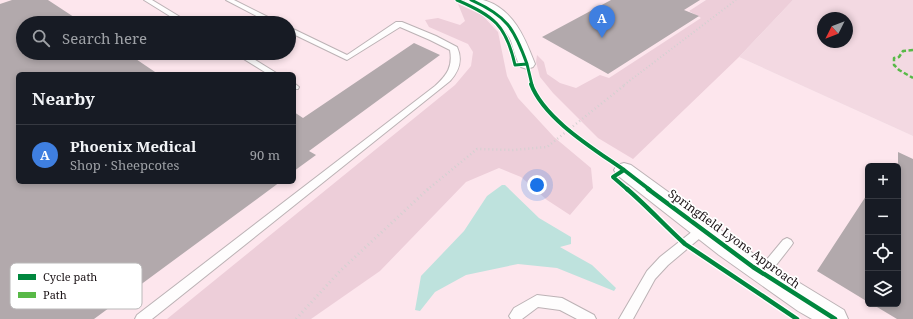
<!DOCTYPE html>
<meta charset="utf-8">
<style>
body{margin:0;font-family:"Noto Serif",serif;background:#242831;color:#f1f3f6}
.controls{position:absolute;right:12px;bottom:12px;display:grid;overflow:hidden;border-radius:6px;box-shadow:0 2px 6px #0003}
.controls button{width:36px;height:36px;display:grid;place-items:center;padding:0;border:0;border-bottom:1px solid #363941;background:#171b24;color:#f1f3f6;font:20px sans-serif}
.compass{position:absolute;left:817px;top:12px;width:36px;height:36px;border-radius:50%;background:#171b24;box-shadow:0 2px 6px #0003;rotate:228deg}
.you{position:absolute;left:537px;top:185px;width:14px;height:14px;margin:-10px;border:3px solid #fff;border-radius:50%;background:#1a73e8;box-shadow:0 0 0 6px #1a73e833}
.badge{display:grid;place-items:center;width:26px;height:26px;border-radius:50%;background:#ea580c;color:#fff;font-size:13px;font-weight:700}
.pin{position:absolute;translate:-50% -33px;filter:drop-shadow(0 1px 2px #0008)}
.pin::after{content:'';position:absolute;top:21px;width:14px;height:12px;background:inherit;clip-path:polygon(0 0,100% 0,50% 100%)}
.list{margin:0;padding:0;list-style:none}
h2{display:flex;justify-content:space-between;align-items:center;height:52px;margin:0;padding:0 16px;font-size:17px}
h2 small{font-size:13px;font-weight:400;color:#9ea1a6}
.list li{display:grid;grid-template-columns:26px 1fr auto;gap:12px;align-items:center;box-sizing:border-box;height:60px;padding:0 16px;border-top:1px solid #363941}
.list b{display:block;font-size:15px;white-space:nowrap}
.list p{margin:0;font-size:13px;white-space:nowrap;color:#9ea1a6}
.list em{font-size:13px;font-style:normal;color:#9ea1a6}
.icon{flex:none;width:22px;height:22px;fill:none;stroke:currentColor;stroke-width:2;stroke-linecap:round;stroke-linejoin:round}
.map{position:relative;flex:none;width:913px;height:319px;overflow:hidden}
.search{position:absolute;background:#171b24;box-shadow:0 2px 6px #0003;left:16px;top:16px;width:280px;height:44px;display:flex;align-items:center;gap:10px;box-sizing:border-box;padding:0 14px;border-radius:22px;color:#9ea1a6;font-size:15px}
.panel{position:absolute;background:#171b24;box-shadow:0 2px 6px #0003;left:16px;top:72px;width:280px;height:112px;border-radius:6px}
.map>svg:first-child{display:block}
</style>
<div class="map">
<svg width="913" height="319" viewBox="0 0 913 319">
<rect width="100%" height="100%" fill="#faf0f3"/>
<path fill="#fde6ed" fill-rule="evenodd" d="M0 0H706L689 11 702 17 739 57 913 136V319H0ZM23 23H289V53H23ZM18 74H294V182H18ZM868 166H898V304H868Z"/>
<path fill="#f3d9e2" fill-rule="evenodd" d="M793 0H913V136L739 57ZM823 18H847V42H823Z"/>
<path fill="#edced9" d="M706 0H793L739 57 633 159 598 138 553 93 540 77 536 62 537 55 544 62 547 74 560 83 576 88 600 75 609 78 701 18 689 11Z
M458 4 482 15 498 32 507 76 518 98 554 137 591 168 593 188 570 215 547 200 521 177 499 168 466 182 380 271 311 319H167L455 85 471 66 473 52 468 44 429 27 425 20 438 18 460 25 465 21Z"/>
<path fill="#bee2dd" d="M502 185H505L539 218 571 237V244L560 247 592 265 616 288 614 291 557 268 518 264 466 275 435 292 420 311 415 310 421 276 464 231 487 196Z"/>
<path fill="#b2a9ac" d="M12 0H48L83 23H23V53H127L158 74H18V182H280L94 319H0V4Z
M611 0H700L684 10 699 16 608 74 542 37Z
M414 43 440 55 309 151 316 155 294 171V112L303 118Z
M898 152 913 159V319H897L872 304H898Z
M868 193V302L817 271Z"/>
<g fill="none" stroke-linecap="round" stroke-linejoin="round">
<g stroke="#bcb2b5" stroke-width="2">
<path id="service" d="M144 0H152L190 23H181Z
M226 0H234L280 23H270Z
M396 22H402L436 36 457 47C463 60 459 71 450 81L152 319H135L137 315 435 86C447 75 453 67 450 50L430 40 400 27 347 60 289 32V27L347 55Z
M234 53H244L278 74H268Z
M294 83 299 87 298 89H294Z
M702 225 706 227 708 230 706 233 668 265 655 279 633 319H619L647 271 660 257 698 227Z
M787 238 791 240 793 243 791 246 766 278 762 279 758 278 756 274 758 270 783 240Z
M537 295 562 298 594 315 596 319H577L560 310 538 307 522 319H511L509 316 514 308Z"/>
</g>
<g stroke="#bcb2b5" stroke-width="2">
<path id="minor" d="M464 0C470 0 477 0 483 0 513 8 525 38 535 64L533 67 527 69 521 67C516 60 514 50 511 41 502 21 485 12 466 3Z
M624 163 631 165 762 260 844 310 848 319H812L798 311 719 255 617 175 614 170 617 165Z"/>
</g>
<path stroke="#d3d1d1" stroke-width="2" stroke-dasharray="1 2.5" stroke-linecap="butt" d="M624 85 736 0"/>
<path stroke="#d3d1d1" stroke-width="2.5" stroke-dasharray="1 3" stroke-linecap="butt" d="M427 190 477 149 513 150 547 147 626 84"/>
<path stroke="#d3d1d1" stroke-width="3" stroke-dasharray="1 3.5" stroke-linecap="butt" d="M296 319 340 271 428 189"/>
<use href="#service" fill="#fefdfd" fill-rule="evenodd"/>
<use href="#minor" fill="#fefdfd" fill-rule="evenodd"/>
<path stroke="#58b947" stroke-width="2.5" stroke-dasharray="4.5 2.5" stroke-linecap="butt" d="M913 50 903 51 899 57 894 58V65L899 70 913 78"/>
<g stroke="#fff" stroke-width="5">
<path id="cycleway-far2" d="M457 0C494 16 506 25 515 65L527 64 532 85
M471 0C507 16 514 28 527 64"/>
</g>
<g stroke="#fff" stroke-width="6">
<path id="cycleway-far1" d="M531 84C544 119 594 149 624 170L613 177 628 190
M624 170 650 190"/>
</g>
<g stroke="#fff" stroke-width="7">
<path id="cycleway" d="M627 189C647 206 665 226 685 244L797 319
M648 189 753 267 835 319"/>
</g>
<use href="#cycleway-far2" stroke="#00873e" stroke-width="3"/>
<use href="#cycleway-far1" stroke="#00873e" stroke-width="4"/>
<use href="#cycleway" stroke="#00873e" stroke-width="4.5"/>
</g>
<g text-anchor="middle" stroke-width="3.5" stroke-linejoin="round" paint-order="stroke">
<g font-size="12" fill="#1a1215" stroke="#fff">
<text transform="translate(734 239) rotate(36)" y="4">Springfield Lyons Approach</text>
</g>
</g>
<rect x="10" y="263" width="132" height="46" rx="6" fill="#fff" stroke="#bab8b9" stroke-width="1"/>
<rect x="18" y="274" width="18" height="6" fill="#00873e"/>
<rect x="18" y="292" width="18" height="6" fill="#58b947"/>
<g font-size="11" fill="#1a1215">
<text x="43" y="281">Cycle path</text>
<text x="43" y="299">Path</text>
</g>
</svg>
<div class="controls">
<button>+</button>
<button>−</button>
<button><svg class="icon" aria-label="locate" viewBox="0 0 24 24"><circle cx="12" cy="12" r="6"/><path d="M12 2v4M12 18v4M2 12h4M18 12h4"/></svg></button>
<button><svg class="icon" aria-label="layers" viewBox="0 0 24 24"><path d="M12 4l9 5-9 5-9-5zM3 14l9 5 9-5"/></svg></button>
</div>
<svg class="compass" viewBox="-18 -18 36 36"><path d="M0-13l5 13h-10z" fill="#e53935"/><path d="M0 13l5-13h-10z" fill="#9ea1a6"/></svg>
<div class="you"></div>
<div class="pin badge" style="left:602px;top:38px;background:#3f7fe0">A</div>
<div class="search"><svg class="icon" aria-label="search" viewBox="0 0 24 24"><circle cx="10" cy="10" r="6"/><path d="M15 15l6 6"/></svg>Search here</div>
<section class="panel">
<h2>Nearby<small></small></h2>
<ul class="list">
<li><span class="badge" style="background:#3f7fe0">A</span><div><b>Phoenix Medical</b><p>Shop · Sheepcotes</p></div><em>90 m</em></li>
</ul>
</section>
</div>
